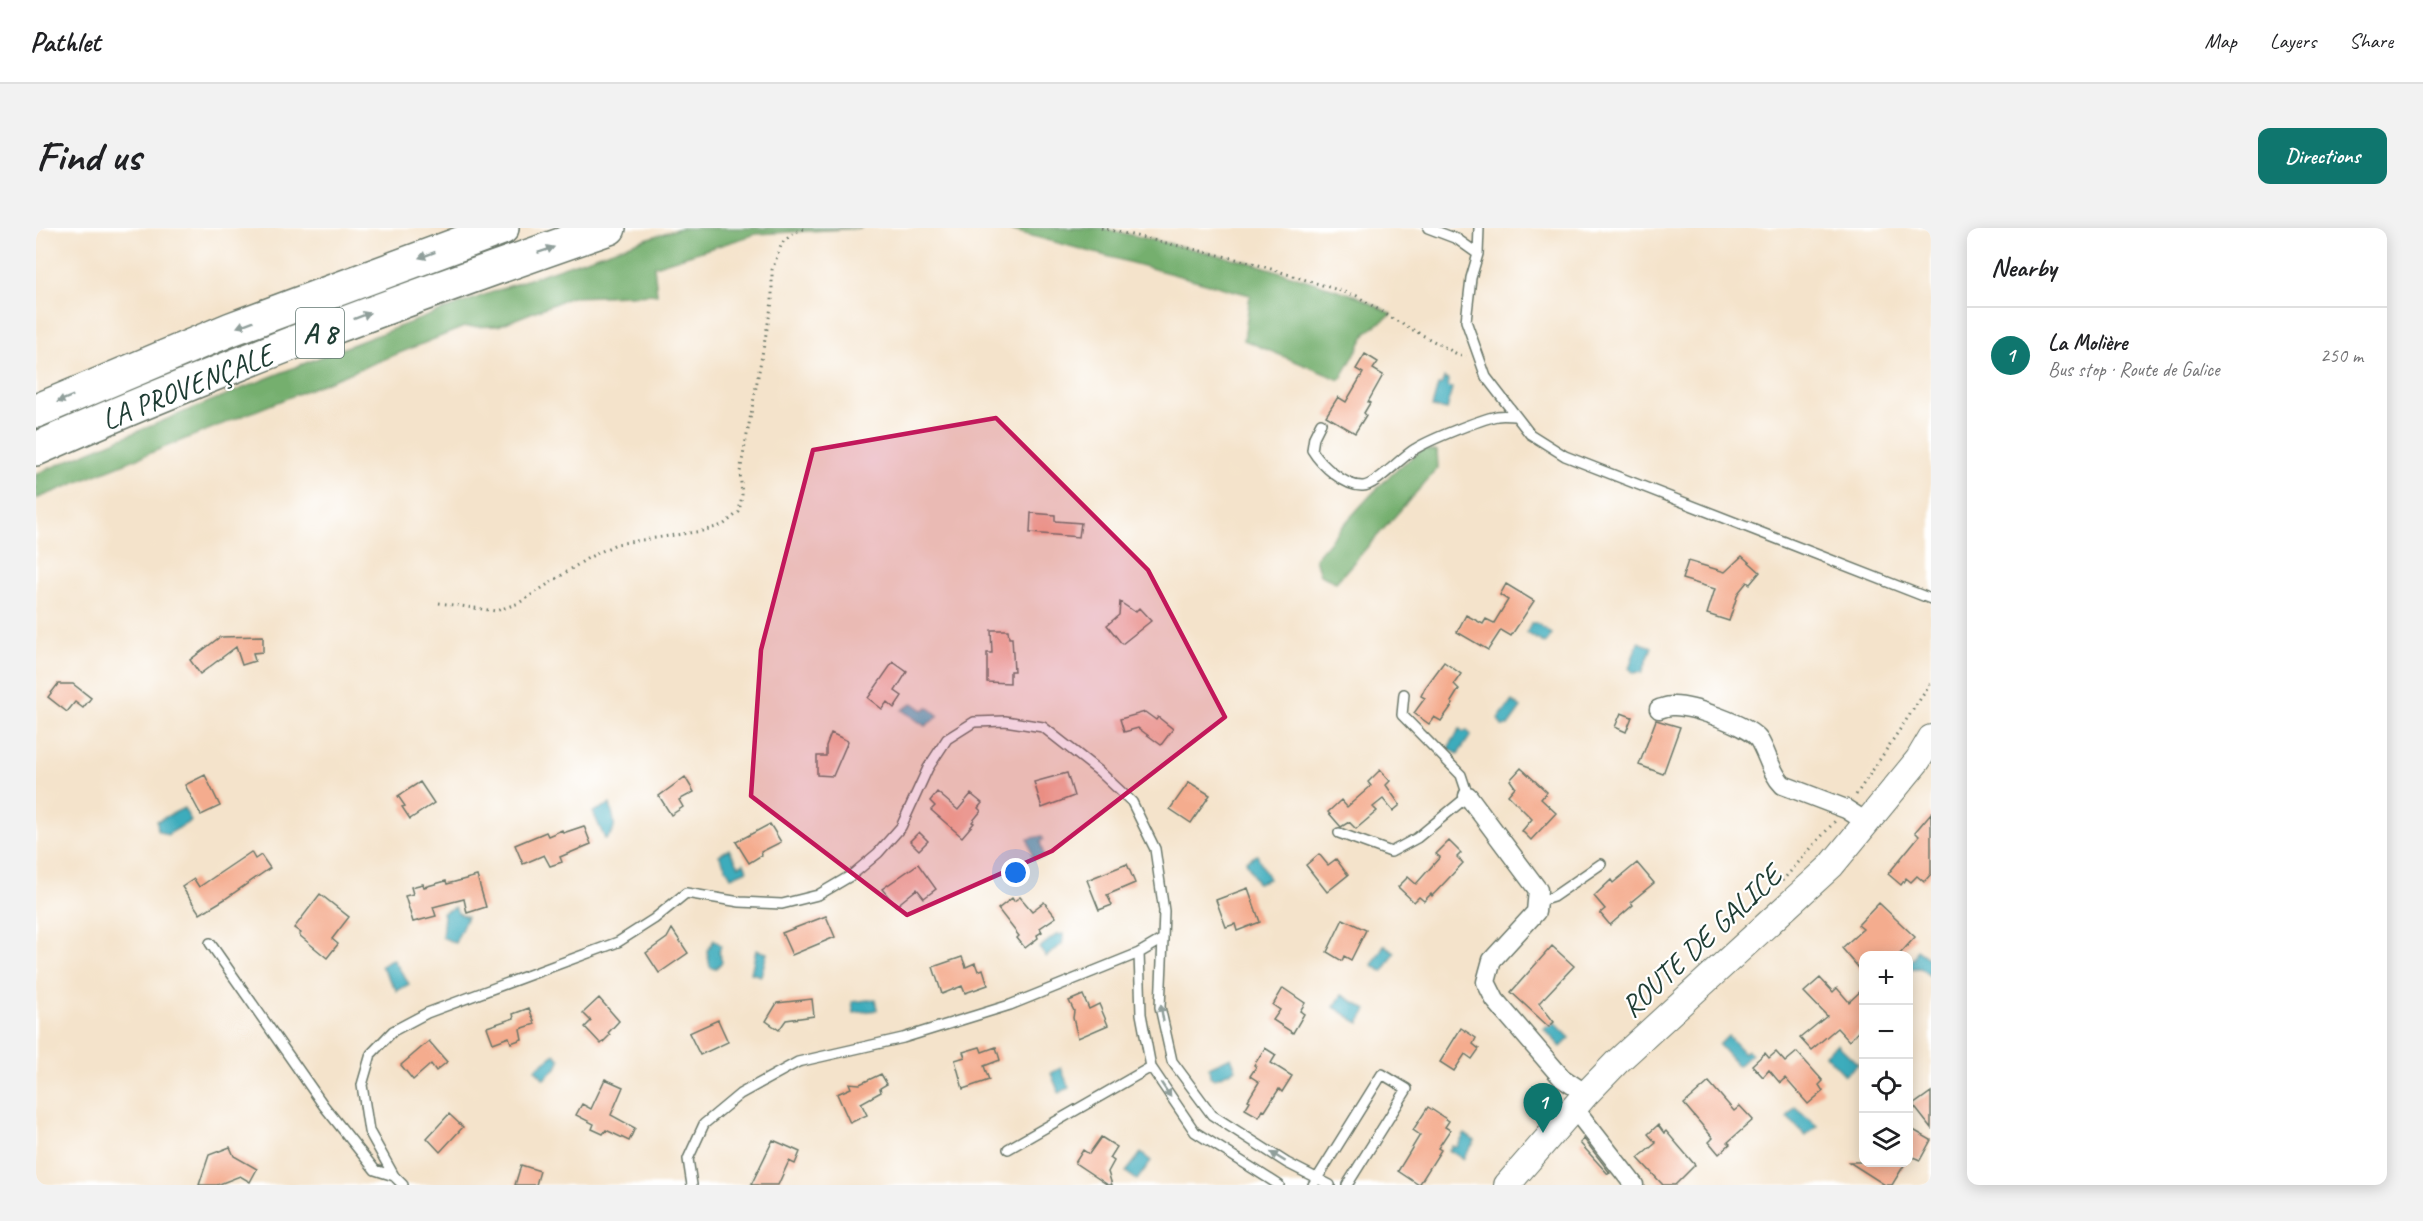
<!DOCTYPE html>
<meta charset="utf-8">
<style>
body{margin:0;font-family:Caveat,sans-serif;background:#f2f2f2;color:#202124}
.controls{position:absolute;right:18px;bottom:18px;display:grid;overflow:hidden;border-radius:12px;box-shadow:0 3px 15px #0003}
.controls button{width:54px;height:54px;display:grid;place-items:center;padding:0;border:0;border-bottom:2px solid #e0e0e0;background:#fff;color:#202124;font:30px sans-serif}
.you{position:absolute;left:980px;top:645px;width:21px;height:21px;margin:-15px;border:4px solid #fff;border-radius:50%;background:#1a73e8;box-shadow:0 0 0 9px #1a73e833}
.badge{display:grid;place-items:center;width:39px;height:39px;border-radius:50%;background:#0f766e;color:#fff;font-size:20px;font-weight:700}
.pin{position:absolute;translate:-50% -50px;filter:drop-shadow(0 2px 3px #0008)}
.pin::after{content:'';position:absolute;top:32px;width:21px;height:18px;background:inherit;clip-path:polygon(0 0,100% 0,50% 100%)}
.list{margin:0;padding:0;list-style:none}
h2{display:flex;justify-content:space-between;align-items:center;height:78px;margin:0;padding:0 24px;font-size:26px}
h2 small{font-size:20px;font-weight:400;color:#757577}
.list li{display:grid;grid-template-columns:39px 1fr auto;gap:18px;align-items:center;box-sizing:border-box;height:96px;padding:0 24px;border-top:2px solid #e0e0e0}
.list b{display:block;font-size:22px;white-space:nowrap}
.list p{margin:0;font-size:20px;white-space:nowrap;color:#757577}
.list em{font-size:20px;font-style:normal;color:#757577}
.icon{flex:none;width:33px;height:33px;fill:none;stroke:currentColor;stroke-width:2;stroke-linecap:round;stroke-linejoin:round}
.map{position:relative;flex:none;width:1895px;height:957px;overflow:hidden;border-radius:12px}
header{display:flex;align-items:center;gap:36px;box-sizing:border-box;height:84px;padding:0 30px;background:#fff;border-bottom:2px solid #e0e0e0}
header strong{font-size:28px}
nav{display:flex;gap:33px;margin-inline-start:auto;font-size:21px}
.intro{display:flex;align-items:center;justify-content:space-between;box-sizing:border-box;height:144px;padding:0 36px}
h1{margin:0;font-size:42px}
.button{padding:15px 27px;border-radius:12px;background:#0f766e;color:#fff;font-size:21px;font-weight:700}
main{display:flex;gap:36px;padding:0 36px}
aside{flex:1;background:#fff;border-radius:12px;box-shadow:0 3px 15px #0003}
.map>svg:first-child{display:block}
</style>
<header>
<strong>Pathlet</strong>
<nav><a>Map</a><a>Layers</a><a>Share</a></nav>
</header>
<div class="intro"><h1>Find us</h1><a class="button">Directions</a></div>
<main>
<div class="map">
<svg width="1895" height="957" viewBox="0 0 1895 957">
<rect width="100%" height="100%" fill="#fff"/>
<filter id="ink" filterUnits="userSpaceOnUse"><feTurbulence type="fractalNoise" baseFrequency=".0167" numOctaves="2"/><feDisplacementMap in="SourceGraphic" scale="12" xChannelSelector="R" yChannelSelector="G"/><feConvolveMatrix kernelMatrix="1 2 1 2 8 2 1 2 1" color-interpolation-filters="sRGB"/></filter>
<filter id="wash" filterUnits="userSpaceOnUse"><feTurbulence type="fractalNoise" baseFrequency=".008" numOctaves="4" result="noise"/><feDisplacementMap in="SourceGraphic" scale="24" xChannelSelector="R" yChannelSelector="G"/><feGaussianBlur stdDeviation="1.35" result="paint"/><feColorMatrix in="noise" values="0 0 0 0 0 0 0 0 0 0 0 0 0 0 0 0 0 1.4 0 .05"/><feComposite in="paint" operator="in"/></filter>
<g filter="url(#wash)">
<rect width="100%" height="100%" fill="#f4e3cb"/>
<path fill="#75af6e" stroke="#4a7651" stroke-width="1.5" d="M644 0H826L720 6 618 38 621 66 535 69 462 98 428 99 0 271V246C212 156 425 70 644 0Z
M967 0H1065L1213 34 1321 68 1356 86 1331 104 1304 152 1208 112 1214 67Z
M1387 221 1401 223 1402 240 1300 354 1284 347 1279 330C1313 291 1345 251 1387 221Z"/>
<path fill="#3eacbc" stroke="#2e7478" stroke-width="1.5" d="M1408 150 1413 153 1412 159 1416 160 1411 182 1396 179 1402 157H1405Z
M1495 395H1500L1516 406 1509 416 1491 405Z
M1602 414 1616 419 1606 445 1602 444 1598 445 1593 440Z
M1476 473 1485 480 1472 498H1466L1462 491Z
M877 475 887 482 892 479 903 488 889 498 866 482Z
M1424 501 1427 504 1431 502 1435 507 1422 526 1412 520Z
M574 576C577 591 584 602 569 611L557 584Z
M148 580 155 593 131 607 122 603 121 593Z
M1006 608 1007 612 1004 613 1008 629 997 631 992 611Z
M693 621 703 638 708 635 711 642 695 649 683 627Z
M1221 627 1233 651 1221 655 1210 633Z
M419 679 422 685 431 689 419 715 406 709 408 688 406 685Z
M1028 706 1026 716 1010 729 1003 720 1020 707Z
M678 712 685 717 683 724 686 734 679 741 674 739 671 723Z
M1348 717 1359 724 1347 744 1336 737Z
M720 722 731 725 725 748 715 745Z
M1881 722 1895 732V749L1884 740 1874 741V731H1878Z
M357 731 373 756 361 763 345 738Z
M1306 767 1331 782 1323 795 1298 779Z
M839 771 841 782 818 785 816 774Z
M1517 793 1534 810 1525 819 1508 801Z
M1692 808 1708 825 1711 822 1715 826 1702 838 1683 817Z
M1801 816 1822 836 1809 847 1789 826Z
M519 826 524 832 522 838 508 851 499 841Z
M1195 829 1200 841 1178 851 1174 848 1173 839Z
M1025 840 1033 860 1023 865 1015 845Z
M1759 879 1781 898 1770 908 1751 889Z
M1429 906 1439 913 1427 931 1413 922 1416 918 1421 919Z
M1105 925 1115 933 1101 952 1090 944Z"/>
<g id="blocks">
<path fill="#f4ac8e" d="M1329 126 1342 134 1337 141 1347 147 1332 174 1334 175 1328 185 1330 187 1319 205 1290 188 1302 169 1310 174 1327 145 1320 141Z
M995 285 1019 287V293L1045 295 1043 309 994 305Z
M1706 328 1724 344 1714 356 1711 354 1702 365 1693 393 1671 386 1679 361 1646 351 1652 333 1689 344Z
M1470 356 1498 373 1475 408 1465 402 1452 422 1421 404 1430 387 1447 396 1450 391 1458 395 1472 372 1464 367Z
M1084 374 1099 384 1103 380 1115 393 1086 416 1071 397 1083 387Z
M955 402H972L973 410H976L978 443H974V455L951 454V425H956Z
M227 408V424L217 425 219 433 206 437 200 419 164 446 154 432 184 409Z
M857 434 871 444 859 463 866 468 858 480 851 474 846 481 832 470Z
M1408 434 1425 446 1418 456 1423 461 1415 474 1417 476 1405 493 1398 489 1393 496 1378 485 1389 470 1385 468 1389 460Z
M22 456H37L55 470 47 480 39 474 31 484 12 469Z
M1109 484 1120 492 1122 489 1137 501 1125 517 1102 500 1088 504 1084 491Z
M1585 485 1596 489 1590 504 1579 499Z
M1620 492 1644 499 1627 546 1603 537Z
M795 505 812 513 797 548 781 547V528H790V518Z
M1485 540 1511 564 1505 571 1520 585 1495 612 1486 603 1496 591 1472 567 1479 559 1474 552Z
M1344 542 1354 553 1350 557 1364 577 1357 583 1347 571 1337 579 1341 583 1320 601 1313 594 1305 599 1292 584 1305 572 1311 579 1335 558 1332 554Z
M1031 545 1038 568 1006 580 998 554Z
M169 547 184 578 165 587 149 557Z
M649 549 658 564 643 572 647 579 635 587 623 568Z
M384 554 398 575 374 591 366 579 369 578 362 568Z
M1153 554 1174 567 1155 595 1134 581Z
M901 564 922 582 935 566 946 575 942 580 945 583 936 594 938 595 926 609 895 582 899 578 894 573Z
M1895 585V646L1888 654 1881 648 1875 654 1870 650 1865 657 1852 646 1883 608 1879 604Z
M734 596 745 614 725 624 726 627 713 635 700 614Z
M548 598 555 616 524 629 526 634 514 638 508 627 487 636 479 617 510 604 512 608 526 602 527 605Z
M883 604 892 613 883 622 874 613Z
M1413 613 1425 625 1421 629 1427 635 1396 668 1395 666 1388 673 1383 669 1378 674 1362 659 1372 649 1380 656 1404 629 1400 626Z
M215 624 219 631 225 627 234 640 189 671 164 686 146 659 158 651 163 659Z
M1283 626 1292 637 1300 631 1312 647 1291 664 1270 637Z
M1601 635 1618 655 1595 674 1597 677 1574 697 1564 685 1569 681 1558 668 1575 652 1577 655Z
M882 636 900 661 888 670 881 661 860 678 846 661Z
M1091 636 1099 655 1071 667 1076 677 1063 682 1051 652Z
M441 648 450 679 431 685 428 671 397 679 400 688 377 694 369 668 377 666 375 659 387 656 388 659 410 653 411 656Z
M1212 660 1224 694 1201 703 1199 696 1190 699 1180 672Z
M284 666 313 689 296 711 302 716 291 730 263 707 265 705 258 700Z
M984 669 996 683 1008 674 1020 689 1004 700 1006 704 1001 707 1002 710 989 720 981 710 983 708 962 681 976 670 978 673Z
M1843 675 1879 709 1862 728H1827V745L1806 720 1827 701 1822 697Z
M790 688 799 709 756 727 746 705Z
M1307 691 1330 702 1315 732 1308 728 1306 733 1291 724Z
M636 701 652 725 623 745 610 725 631 710Z
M1516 718 1538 738 1503 775 1518 794 1513 799 1475 764Z
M926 729 930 739 939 735 942 743 947 741 952 757 929 765 926 758 906 766 897 739Z
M1784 750 1797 764 1801 760 1813 774 1827 761V799L1813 813 1801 800 1775 822 1764 810 1791 788 1768 764Z
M1247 760 1269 775 1264 783 1268 786 1257 805 1237 792 1244 782 1237 777Z
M1047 767 1053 781 1063 776 1072 797 1042 810 1037 790 1038 783 1033 773Z
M563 770 583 793 572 805 574 807 565 816 549 799 555 793 547 785Z
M776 771 778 788 750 792 743 802 730 793 741 775Z
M493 780 499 796 484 801 486 811 475 815 473 809 457 815 451 799 478 790 477 786Z
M682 792 692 814 664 827 653 805Z
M1425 800 1440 810 1437 816 1443 821 1436 831 1429 826 1418 843 1404 834Z
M393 813 411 834 400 843 395 836 377 852 365 837Z
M944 819 946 824 960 819 964 832 948 838 953 852 927 861 919 832 929 829 927 824Z
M1229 820 1240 827 1235 835 1256 848 1246 864 1243 861 1229 883 1227 882 1223 889 1209 881 1214 873 1212 872 1223 854 1214 848 1220 839 1218 837Z
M1740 824 1749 834 1761 824 1787 853 1783 857 1787 863 1772 876 1749 850 1744 855 1733 842 1727 849 1716 837 1729 825 1733 830Z
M845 846 851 856 844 860 845 864 825 875 831 887 814 895 801 866 815 860 813 855 824 856Z
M569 851 587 859 575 887 599 900 593 913 570 902 567 906 556 901 558 896 540 887 546 876 555 881Z
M1673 854 1698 883 1704 878 1717 892 1692 914 1694 916 1683 926 1673 914 1677 910 1648 876Z
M1895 864V900L1877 877Z
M1392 879 1413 893 1409 899 1414 902 1402 920 1405 922 1383 957 1362 943 1384 907 1377 902Z
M413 886 427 899 404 924 391 910Z
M1622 897 1628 905 1630 903 1659 937 1639 957H1627L1602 930 1620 915 1612 906Z
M1872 899 1895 912 1884 932 1872 927Z
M1065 909 1081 919 1074 930 1078 933 1072 944 1076 957H1072L1039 935 1047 922 1053 926Z
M1548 911 1574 945 1572 946 1544 915Z
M737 912 764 924 759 936 753 933 742 957H715Z
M194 919 198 928 221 941 214 954 204 948 181 957H163L173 927Z
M1813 934H1870L1856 957H1849Z
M485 937 504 943 500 957H479Z"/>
</g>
</g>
<g filter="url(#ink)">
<use href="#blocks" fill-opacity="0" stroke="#6a7769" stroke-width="1.5"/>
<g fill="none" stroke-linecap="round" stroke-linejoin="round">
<g stroke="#6a7769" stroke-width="12">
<path id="service" d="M1392 0 1421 11 1442 26
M1443 0 1442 26 1435 50 1430 93 1450 149 1494 206 1529 228 1895 371
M1285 195 1278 209 1276 222C1285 237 1309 259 1327 258 1340 258 1365 229 1379 221 1395 211 1443 192 1461 188 1467 187 1474 188 1480 188
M1303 605 1355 624 1381 610 1432 568 1425 547 1366 487 1368 466
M1501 674 1517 669 1565 636
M1127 711 1124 779 1136 833 1176 887 1251 935 1294 957
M174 715 288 878 339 942 358 948
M1103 725 1105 786 1115 839 1159 904 1243 957
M972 921 1115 839
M367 957 358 948 333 903 326 857 335 826 357 803 391 785 582 714 618 691 650 665 704 674 746 676 782 667 816 647 842 625 865 599 892 540 911 511 938 494 969 493 1007 499 1063 543 1096 574 1119 621 1128 683 1127 711 1103 725 974 777 867 810 762 834 704 866 668 896 652 931 656 957
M1277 957 1346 846 1371 861 1311 957"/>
</g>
<g stroke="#6a7769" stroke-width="21">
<path id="minor" d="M1623 481C1627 480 1632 478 1636 478 1655 477 1712 497 1723 512 1732 527 1735 545 1747 557L1810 581 1832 595
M1432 568 1502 662 1500 684 1456 732 1450 754 1459 772 1526 850 1550 866
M1538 880 1598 957"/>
</g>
<g stroke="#6a7769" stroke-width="28">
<path id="secondary" d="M1471 957 1550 866 1581 834 1795 638 1882 532 1895 510"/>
</g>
<g stroke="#6a7769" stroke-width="36">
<path id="motorway" d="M0 183 195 101 466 0
M0 221C187 138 380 67 573 0"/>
</g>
<path stroke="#6a7769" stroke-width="3" stroke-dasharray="1.5 4.5" stroke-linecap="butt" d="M1065 0 1213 34 1321 68 1357 91 1423 127 1430 128
M403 375 460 383 483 375 552 330 580 316 666 303 687 297 703 284 706 267 704 244 736 74V42L746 15 759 4 770 0
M1820 567 1895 455
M1746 653 1799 593"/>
<use href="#service" stroke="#fff" stroke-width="9"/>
<use href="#minor" stroke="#fff" stroke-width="18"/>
<use href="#secondary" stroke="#fff" stroke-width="26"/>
<use href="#motorway" stroke="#fff" stroke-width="33"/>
</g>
<defs><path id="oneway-solid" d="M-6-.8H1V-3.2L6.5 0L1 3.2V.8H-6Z" transform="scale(1.5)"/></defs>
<g fill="#8f9e9a">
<use href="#oneway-solid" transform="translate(510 22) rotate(-19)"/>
<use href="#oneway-solid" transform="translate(391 27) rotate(160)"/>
<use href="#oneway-solid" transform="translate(326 88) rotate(-21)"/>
<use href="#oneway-solid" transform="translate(209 96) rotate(159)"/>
<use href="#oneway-solid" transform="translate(29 171) rotate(157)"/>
<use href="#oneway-solid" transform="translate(1126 785) rotate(-100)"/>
<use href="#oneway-solid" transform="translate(1130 862) rotate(56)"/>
<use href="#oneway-solid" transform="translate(1242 929) rotate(-148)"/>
</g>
</g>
<path fill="#c2185b" fill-opacity="0.2" stroke="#c2185b" stroke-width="4.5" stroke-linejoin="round" d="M960 190 1112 342 1189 489 1016 623 871 687 715 568 725 422 777 222Z"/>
<g text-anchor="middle" stroke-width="4.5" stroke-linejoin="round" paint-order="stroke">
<rect fill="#fff" stroke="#627771" stroke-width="1.5" x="260" y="80" width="48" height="50" rx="4.5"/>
<g font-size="28" font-weight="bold" fill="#1f3d34">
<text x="284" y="115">A 8</text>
</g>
<g font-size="30" fill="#1f3d34" stroke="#fff">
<text transform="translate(151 159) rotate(-22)" y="10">LA PROVENÇALE</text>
<text transform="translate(1665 713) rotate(-43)" y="10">ROUTE DE GALICE</text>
</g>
</g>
</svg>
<div class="controls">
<button>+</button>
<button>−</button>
<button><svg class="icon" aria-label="locate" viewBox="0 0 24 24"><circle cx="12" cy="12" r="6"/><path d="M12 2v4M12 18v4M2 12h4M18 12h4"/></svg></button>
<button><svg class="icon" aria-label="layers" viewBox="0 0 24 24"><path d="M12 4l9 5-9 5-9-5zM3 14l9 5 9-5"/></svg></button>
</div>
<div class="you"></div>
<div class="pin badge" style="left:1507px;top:905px">1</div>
</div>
<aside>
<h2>Nearby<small></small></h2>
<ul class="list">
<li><span class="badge">1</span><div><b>La Molière</b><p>Bus stop · Route de Galice</p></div><em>250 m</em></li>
</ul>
</aside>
</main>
